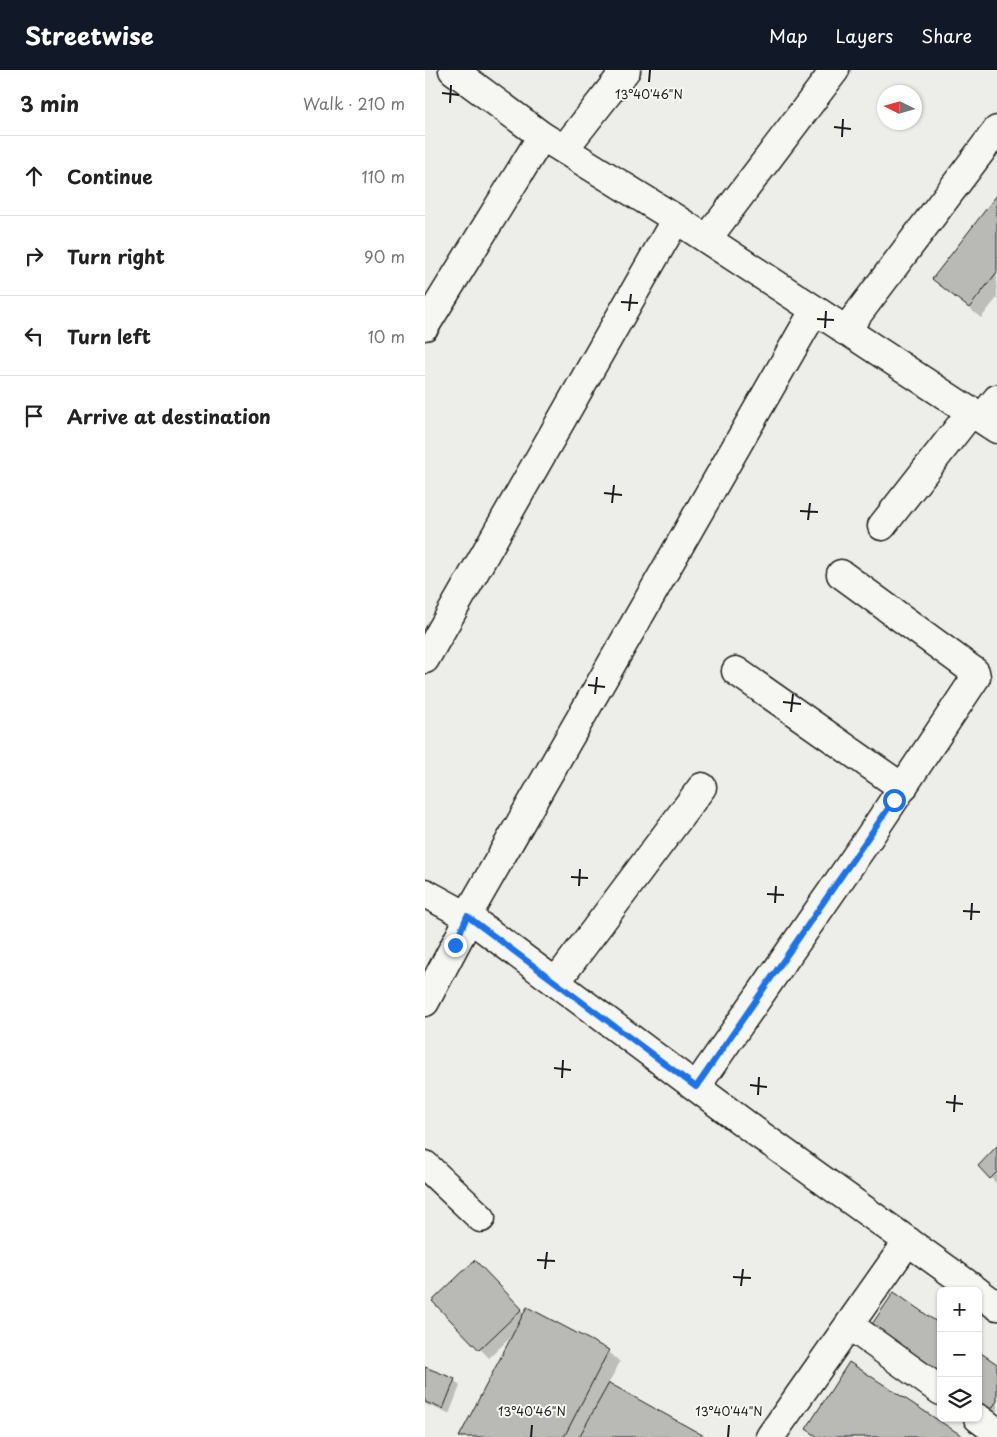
<!DOCTYPE html>
<meta charset="utf-8">
<style>
body{margin:0;font-family:"Playpen Sans",sans-serif;background:#f2f2f2;color:#222}
.controls{position:absolute;right:15px;bottom:15px;display:grid;overflow:hidden;border-radius:8px;box-shadow:0 1px 4px #0004}
.controls button{width:45px;height:45px;display:grid;place-items:center;padding:0;border:0;border-bottom:1px solid #e0e0e0;background:#fff;color:#222;font:25px sans-serif}
.compass{position:absolute;left:452px;top:15px;width:45px;height:45px;border-radius:50%;background:#fff;box-shadow:0 1px 4px #0004;rotate:275deg}
.stop{position:absolute;width:15px;height:15px;margin:-11px;border:4px solid #1a73e8;border-radius:50%;background:#fff}
.stop.end{background:#1a73e8;border-color:#fff;box-shadow:0 1px 5px #0008}
.list{margin:0;padding:0;list-style:none}
h2{display:flex;justify-content:space-between;align-items:center;height:65px;margin:0;padding:0 20px;font-size:21px}
h2 small{font-size:16px;font-weight:400;color:#767676}
.list li{display:grid;grid-template-columns:32px 1fr auto;gap:15px;align-items:center;box-sizing:border-box;height:80px;padding:0 20px;border-top:1px solid #e0e0e0}
.list b{display:block;font-size:19px;white-space:nowrap}
.list em{font-size:16px;font-style:normal;color:#767676}
.icon{flex:none;width:28px;height:28px;fill:none;stroke:currentColor;stroke-width:2;stroke-linecap:round;stroke-linejoin:round}
.map{position:relative;flex:none;width:572px;height:1367px;overflow:hidden}
header{display:flex;align-items:center;gap:30px;box-sizing:border-box;height:70px;padding:0 25px;background:#111827;color:#fff}
header strong{font-size:24px}
nav{display:flex;gap:28px;margin-inline-start:auto;font-size:18px}
main{display:flex}
aside{flex:1;background:#fff}
.map>svg:first-child{display:block}
</style>
<header>
<strong>Streetwise</strong>
<nav><a>Map</a><a>Layers</a><a>Share</a></nav>
</header>
<main>
<aside>
<h2>3 min<small>Walk · 210 m</small></h2>
<ul class="list">
<li><svg class="icon" aria-label="ahead" viewBox="0 0 24 24"><path d="M12 20V5M6 11l6-6 6 6"/></svg><div><b>Continue</b></div><em>110 m</em></li>
<li><svg class="icon" aria-label="right" viewBox="0 0 24 24"><path d="M7 20v-9h11M14 6l5 5-5 5"/></svg><div><b>Turn right</b></div><em>90 m</em></li>
<li><svg class="icon" aria-label="left" viewBox="0 0 24 24"><path d="M17 20v-9H6M10 6l-5 5 5 5"/></svg><div><b>Turn left</b></div><em>10 m</em></li>
<li><svg class="icon" aria-label="arrive" viewBox="0 0 24 24"><path d="M6 21V4h12l-3 4 3 4H6"/></svg><div><b>Arrive at destination</b></div></li>
</ul>
</aside>
<div class="map">
<svg width="572" height="1367" viewBox="0 0 572 1367">
<rect width="100%" height="100%" fill="#edede9"/>
<filter id="ink" filterUnits="userSpaceOnUse"><feTurbulence type="fractalNoise" baseFrequency=".02" numOctaves="2"/><feDisplacementMap in="SourceGraphic" scale="10" xChannelSelector="R" yChannelSelector="G"/><feConvolveMatrix kernelMatrix="1 2 1 2 8 2 1 2 1" color-interpolation-filters="sRGB"/></filter>
<g filter="url(#ink)">
<path fill="#0003" d="M572 127V228L556 248 509 209Z
M572 1078V1114L554 1096Z
M58 1201 100 1244 183 1281 195 1292 183 1314 278 1367H35L89 1264 64 1288 9 1231Z
M553 1283 572 1296V1347L553 1334Z
M0 1298 29 1310 35 1316 24 1344 0 1334Z"/>
<path fill="#b9b9b6" stroke="#1c1c1c" d="M572 125V202L544 238 507 209Z
M572 1076V1102L565 1109 553 1096Z
M50 1190 97 1239 54 1280 7 1231Z
M469 1222 516 1255V1306L445 1257Z
M102 1237 184 1280 139 1367H34Z
M553 1281 572 1294V1331L565 1341 553 1332Z
M424 1292 539 1367H393L381 1359Z
M0 1297 30 1309 18 1339 0 1332Z
M184 1313 281 1367H154Z"/>
<g fill="none" stroke-linecap="round" stroke-linejoin="round">
<g stroke="#1c1c1c" stroke-width="31">
<path id="minor" d="M117 66 251 149 572 359
M139 79 201 0
M282 169 410 0
M0 256 117 66 28 0
M420 261 572 60
M557 348 572 329
M457 456 547 341
M0 589 251 149
M311 601 478 718
M0 823 42 846 331 1062 552 1221
M131 912 277 717
M0 932 38 860 42 846 389 241
M271 1017 443 769 551 607 550 602 416 504
M0 1095 56 1148
M553 1222 572 1236
M424 1255 516 1321
M553 1348 572 1362
M345 1367 483 1171"/>
</g>
<use href="#minor" stroke="#f6f6f2" stroke-width="28"/>
</g>
</g>
<g fill="none" stroke-linecap="round" stroke-linejoin="round" filter="url(#ink)">
<path stroke="#1a73e8" stroke-width="6" d="M30 875 42 846 271 1017 469 730"/>
</g>
<path fill="none" stroke="#1c1c1c" stroke-width="2" d="M224 12 225 0M17 23 34 25M25 33 26 15M409 57 426 59M417 67 418 49M196 232 213 233M204 241 206 224M392 249 409 250M400 258 401 241M179 423 197 425M187 433 189 415M375 441 393 442M383 450 385 433M163 615 180 617M170 624 172 607M358 632 376 634M366 642 368 624M146 807 163 808M154 816 155 799M342 824 359 825M350 833 351 816M538 841 555 842M546 850 547 833M129 998 146 1000M137 1008 138 990M325 1015 342 1017M333 1025 334 1007M521 1032 538 1034M529 1042 530 1025M112 1190 130 1191M120 1199 122 1182M308 1207 326 1208M316 1216 318 1199M106 1367 107 1355M303 1367 304 1355"/>
<g font-size="12" text-anchor="middle" fill="#1c1c1c" stroke="#f6f6f2" stroke-width="4" stroke-linejoin="round" paint-order="stroke">
<text x="224" y="29">13°40'46"N</text>
<text x="107" y="1346">13°40'46"N</text>
<text x="304" y="1346">13°40'44"N</text>
</g>
</svg>
<div class="controls">
<button>+</button>
<button>−</button>
<button><svg class="icon" aria-label="layers" viewBox="0 0 24 24"><path d="M12 4l9 5-9 5-9-5zM3 14l9 5 9-5"/></svg></button>
</div>
<svg class="compass" viewBox="-18 -18 36 36"><path d="M0-13l5 13h-10z" fill="#e53935"/><path d="M0 13l5-13h-10z" fill="#767676"/></svg>
<div class="stop" style="left:469px;top:730px"></div>
<div class="stop end" style="left:30px;top:875px"></div>
</div>
</main>
